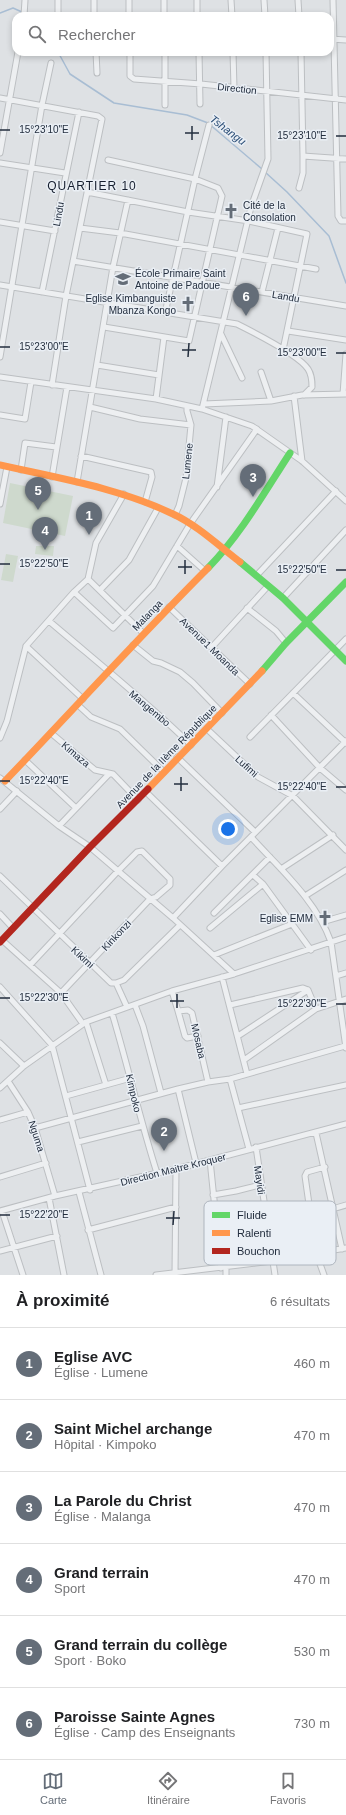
<!DOCTYPE html>
<html lang="fr">
<meta charset="utf-8">
<style>
body{margin:0;font-family:Helvetica,sans-serif;background:#f6f6f6;color:#202124}
.you{position:absolute;left:228px;top:829px;width:14px;height:14px;margin:-10px;border:3px solid #fff;border-radius:50%;background:#1a73e8;box-shadow:0 0 0 6px #1a73e833}
.badge{display:grid;place-items:center;width:26px;height:26px;border-radius:50%;background:#646d78;color:#fff;font-size:13px;font-weight:700}
.pin{position:absolute;translate:-50% -33px;filter:drop-shadow(0 1px 2px #0008)}
.pin::after{content:'';position:absolute;top:21px;width:14px;height:12px;background:inherit;clip-path:polygon(0 0,100% 0,50% 100%)}
.list{margin:0;padding:0;list-style:none}
h2{display:flex;justify-content:space-between;align-items:center;height:52px;margin:0;padding:0 16px;font-size:17px}
h2 small{font-size:13px;font-weight:400;color:#757577}
.list li{display:grid;grid-template-columns:26px 1fr auto;gap:12px;align-items:center;box-sizing:border-box;height:72px;padding:0 16px;border-top:1px solid #e0e0e0}
.list b{display:block;font-size:15px;white-space:nowrap}
.list p{margin:0;font-size:13px;white-space:nowrap;color:#757577}
.list em{font-size:13px;font-style:normal;color:#757577}
.icon{flex:none;width:22px;height:22px;fill:none;stroke:currentColor;stroke-width:2;stroke-linecap:round;stroke-linejoin:round}
.map{position:relative;flex:none;width:346px;height:1275px;overflow:hidden}
.search{position:absolute;background:#fff;box-shadow:0 2px 6px #0003;left:12px;right:12px;top:12px;height:44px;display:flex;align-items:center;gap:10px;box-sizing:border-box;padding:0 14px;border-radius:12px;color:#757577;font-size:15px}
.sheet{height:484px;background:#fff}
nav{display:flex;justify-content:space-around;align-items:center;box-sizing:border-box;height:56px;border-top:1px solid #e0e0e0;background:#fff;font-size:11px;color:#757577}
nav a{display:grid;justify-items:center;gap:2px}
nav .on{color:#646d78}
.map>svg:first-child{display:block}
</style>
<div class="map">
<svg width="346" height="1275" viewBox="0 0 346 1275">
<rect width="100%" height="100%" fill="#dee1e4"/>
<path fill="#ced9cd" d="M10 483 73 496 65 536 3 523Z
M36 546H54L53 556 35 554Z
M6 554 18 556 13 582 1 580Z"/>
<g fill="none" stroke-linecap="round" stroke-linejoin="round">
<path stroke="#a8bdd3" stroke-width="1.5" d="M0 13 13 8 22 12
M26 13 31 16
M58 52 70 74 114 103 187 115 208 123 262 169
M265 172 287 192 329 236 346 283"/>
<g stroke="#bcbfc2" stroke-width="7">
<path id="street" d="M94 0V16
M129 0V16
M197 0V16
M231 0 232 16
M264 0 265 16
M298 0 299 16
M333 0 338 216 341 221H346
M58 12V0
M24 16 25 0
M164 16V0
M330 39 346 40
M96 52 97 73
M130 52V76L134 79 201 84 346 100
M165 52V105
M199 52 200 104
M233 52 234 88
M0 98 98 116 102 119 66 296 52 385
M0 153 18 52
M303 156 346 159
M108 160 195 179 165 313
M0 163 65 173
M299 188 303 173V156L301 52
M87 192 188 212 249 221 307 234 283 350
M0 222 55 231
M80 228 120 233 316 269
M73 261 346 306
M0 285 237 324C253 332 299 355 308 369 312 375 312 381 312 387L304 395
M42 292 79 112
M262 292 278 228
M104 327 189 341 222 196 218 188 195 179 209 125
M288 331 346 340
M221 334 242 378
M0 357 42 105 51 63
M97 365 159 375
M261 372 271 401
M0 377 156 399 202 409 252 426 302 461 346 501
M343 394 346 354
M294 396 302 461
M156 399 164 337
M204 404 271 401 302 395 346 394
M90 407 140 419 191 425
M202 409 251 207 268 159 266 52
M0 415 25 419 31 382
M81 456 151 472 152 477 145 502
M21 470 25 443 56 447
M52 477 67 387
M77 482 113 267 128 200
M217 487 226 417
M0 504 7 467
M175 515 179 506 186 478 191 425 187 411V406
M177 546 205 571
M257 575 336 491
M88 579 96 543 124 494
M88 579 143 633
M100 590 129 560 158 508
M74 592 113 628 153 586 190 524 257 429
M283 598 346 530
M169 607 250 684
M247 608 276 631 286 643
M49 621C97 662 146 701 191 745
M133 645 153 661 161 663 180 672 193 683 222 713
M26 646 83 699
M212 647 268 586
M293 693 346 743
M78 705 91 717 120 729 164 772
M271 715 320 768 346 790
M207 729 258 777 293 796 346 850
M51 733 95 770 113 774 138 800
M250 737 346 639
M0 738 7 721 26 646 74 592 88 579
M177 757 255 832
M25 760 76 808
M0 778 59 826 90 847 173 918 234 974
M146 792 222 866
M0 809 17 791
M59 826 109 774
M251 837C280 869 316 900 331 942L346 1048
M281 869 333 835
M253 875 263 884 311 950
M0 876 111 983H116L127 1007
M305 896 346 870
M214 913 270 857
M0 914 13 928
M173 918 222 866 346 741
M322 922 346 915
M210 928 263 884
M2 940 61 993 83 1024
M214 955 292 924
M30 965 118 871 137 852 142 851 170 879V885L156 897 150 899 61 993
M336 976 346 973
M222 977 247 1074
M116 983 124 980 180 925
M0 987 52 1045 90 1190
M172 991 178 1011 188 1010 192 1013 208 1082
M135 1005 143 1026 161 1093
M230 1005 303 988 308 990 316 1009
M178 1011 185 1036 187 1038 198 1036
M112 1013C128 1066 140 1120 157 1173
M86 1022 106 1085
M238 1036 308 990
M0 1043 24 1066
M244 1060 316 1009 346 999
M230 1079 249 1149
M8 1081 28 1112 35 1128 55 1196
M0 1088 24 1066 86 1022 172 991 234 974 346 937
M178 1089 196 1163
M66 1096 131 1078
M238 1108 346 1085
M0 1120 28 1112
M35 1128 178 1089 208 1082 230 1079 345 1046
M316 1133 342 1249
M78 1142 142 1126
M256 1147 275 1275
M210 1160 221 1268
M0 1177 46 1163
M79 1192 101 1275
M213 1195 236 1191 260 1185
M49 1198 64 1275
M0 1211 55 1196 176 1169 346 1124
M2 1211 23 1275
M312 1215 346 1205
M88 1230 176 1207
M0 1251 57 1236
M226 1267V1275
M175 1274 176 1169
M156 1275 272 1261 346 1248
M324 1275 316 1253 305 1176 307 1172 325 1167"/>
</g>
<use href="#street" stroke="#edeff1" stroke-width="5"/>
<path stroke="#63d668" stroke-width="7" d="M240 562 283 598 346 661
M208 568C241 534 264 493 290 453
M262 671 286 643 346 582"/>
<path stroke="#ff974d" stroke-width="7" d="M0 465C58 478 119 488 173 514 197 525 219 546 240 562
M5 781C73 710 139 637 208 568
M148 789 262 671"/>
<path stroke="#b3261e" stroke-width="7" d="M0 942 90 847 148 789"/>
</g>
<path fill="none" stroke="#232e3e" stroke-width="1.5" d="M0 130H10M185 133H199M336 136H346M192 140V126M0 347H10M182 350H196M336 353H346M188 357 189 343M0 564H10M178 567H192M336 570H346M185 574V560M0 781H10M174 784H188M336 787H346M181 791V777M0 998H10M170 1001H184M336 1004H346M177 1008V994M0 1215H10M166 1218H180M173 1225 174 1211"/>
<defs>
<g id="church-bare" transform="scale(1.2)"><path d="M-1.2-6h2.4v3.5h3.3v2.4h-3.3V6h-2.4V-.1h-3.3v-2.4h3.3Z" fill="#646d78" stroke="#eaeff5" stroke-width="2.5" paint-order="stroke"/></g>
<g id="school-bare" transform="scale(1.2)"><path d="M0-5L7-2L0 1L-7-2ZM-4 1L0 2.5L4 1V4Q0 6-4 4Z" fill="#646d78" stroke="#eaeff5" stroke-width="2.5" paint-order="stroke"/></g>
</defs>
<g fill-rule="evenodd">
<use href="#church-bare" x="231" y="211"/>
<use href="#school-bare" x="123" y="279"/>
<use href="#church-bare" x="188" y="304"/>
<use href="#church-bare" x="325" y="918"/>
</g>
<g text-anchor="middle" stroke-width="3" stroke-linejoin="round" paint-order="stroke">
<g font-size="10" fill="#232e3e" stroke="#eaeff5">
<text transform="translate(237 88) rotate(6)" y="4">Direction</text>
<text transform="translate(58 214) rotate(-80)" y="4">Lindu</text>
<text transform="translate(286 296) rotate(10)" y="4">Landu</text>
<text transform="translate(187 461) rotate(-84)" y="4">Lumene</text>
<text transform="translate(147 615) rotate(-46)" y="4">Malanga</text>
<text transform="translate(210 646) rotate(44)" y="4">Avenue1 Moanda</text>
<text transform="translate(150 708) rotate(40)" y="4">Mangembo</text>
<text transform="translate(76 754) rotate(40)" y="4">Kimaza</text>
<text transform="translate(166 756) rotate(-46)" y="4">Avenue de la IIème République</text>
<text transform="translate(247 766) rotate(42)" y="4">Lufimi</text>
<text transform="translate(116 935) rotate(-47)" y="4">Kinkonzi</text>
<text transform="translate(83 957) rotate(43)" y="4">Kikimi</text>
<text transform="translate(199 1041) rotate(77)" y="4">Mosaba</text>
<text transform="translate(134 1093) rotate(77)" y="4">Kimpoko</text>
<text transform="translate(37 1136) rotate(72)" y="4">Nguma</text>
<text transform="translate(173 1169) rotate(-14)" y="4">Direction Maitre Kroquer</text>
<text transform="translate(260 1180) rotate(82)" y="4">Mayidi</text>
</g>
<g font-size="10" fill="#232e3e" stroke="#eaeff5" text-anchor="start">
<text x="243" y="209">Cité de la<tspan x="243" dy="12">Consolation</tspan></text>
<text x="135" y="277">École Primaire Saint<tspan x="135" dy="12">Antoine de Padoue</tspan></text>
<text x="176" y="302" text-anchor="end">Eglise Kimbanguiste<tspan x="176" dy="12">Mbanza Kongo</tspan></text>
<text x="313" y="922" text-anchor="end">Eglise EMM</text>
</g>
<g font-size="11" font-style="italic" fill="#2a4d76" stroke="#eaeff5">
<text transform="translate(228 130) rotate(37)" y="4">Tshangu</text>
</g>
<g font-size="12" letter-spacing="1" fill="#161f2f" stroke="#eaeff5">
<text x="92" y="190">QUARTIER 10</text>
</g>
</g>
<rect x="204" y="1201" width="132" height="64" rx="6" fill="#eaeff5" stroke="#aeb5be" stroke-width="1"/>
<rect x="212" y="1212" width="18" height="6" fill="#63d668"/>
<rect x="212" y="1230" width="18" height="6" fill="#ff974d"/>
<rect x="212" y="1248" width="18" height="6" fill="#b3261e"/>
<g font-size="11" fill="#232e3e">
<text x="237" y="1219">Fluide</text>
<text x="237" y="1237">Ralenti</text>
<text x="237" y="1255">Bouchon</text>
</g>
<g font-size="10" text-anchor="middle" fill="#232e3e" stroke="#eaeff5" stroke-width="3" stroke-linejoin="round" paint-order="stroke">
<text x="44" y="133">15°23'10"E</text>
<text x="302" y="139">15°23'10"E</text>
<text x="44" y="350">15°23'00"E</text>
<text x="302" y="356">15°23'00"E</text>
<text x="44" y="567">15°22'50"E</text>
<text x="302" y="573">15°22'50"E</text>
<text x="44" y="784">15°22'40"E</text>
<text x="302" y="790">15°22'40"E</text>
<text x="44" y="1001">15°22'30"E</text>
<text x="302" y="1007">15°22'30"E</text>
<text x="44" y="1218">15°22'20"E</text>
</g>
</svg>
<div class="you"></div>
<div class="pin badge" style="left:89px;top:535px">1</div>
<div class="pin badge" style="left:164px;top:1151px">2</div>
<div class="pin badge" style="left:253px;top:497px">3</div>
<div class="pin badge" style="left:45px;top:550px">4</div>
<div class="pin badge" style="left:38px;top:510px">5</div>
<div class="pin badge" style="left:246px;top:316px">6</div>
<div class="search"><svg class="icon" aria-label="search" viewBox="0 0 24 24"><circle cx="10" cy="10" r="6"/><path d="M15 15l6 6"/></svg>Rechercher</div>
</div>
<section class="sheet">
<h2>À proximité<small>6 résultats</small></h2>
<ul class="list">
<li><span class="badge">1</span><div><b>Eglise AVC</b><p>Église · Lumene</p></div><em>460 m</em></li>
<li><span class="badge">2</span><div><b>Saint Michel archange</b><p>Hôpital · Kimpoko</p></div><em>470 m</em></li>
<li><span class="badge">3</span><div><b>La Parole du Christ</b><p>Église · Malanga</p></div><em>470 m</em></li>
<li><span class="badge">4</span><div><b>Grand terrain</b><p>Sport</p></div><em>470 m</em></li>
<li><span class="badge">5</span><div><b>Grand terrain du collège</b><p>Sport · Boko</p></div><em>530 m</em></li>
<li><span class="badge">6</span><div><b>Paroisse Sainte Agnes</b><p>Église · Camp des Enseignants</p></div><em>730 m</em></li>
</ul>
</section>
<nav>
<a class="on"><svg class="icon" aria-label="map" viewBox="0 0 24 24"><path d="M3 6l6-2 6 2 6-2v14l-6 2-6-2-6 2zM9 4v14M15 6v14"/></svg>Carte</a>
<a><svg class="icon" aria-label="directions" viewBox="0 0 24 24"><path d="M12 3l9 9-9 9-9-9zM9 14v-3h6M13 9l2 2-2 2"/></svg>Itinéraire</a>
<a><svg class="icon" aria-label="saved" viewBox="0 0 24 24"><path d="M7 4h10v16l-5-4-5 4z"/></svg>Favoris</a>
</nav>
